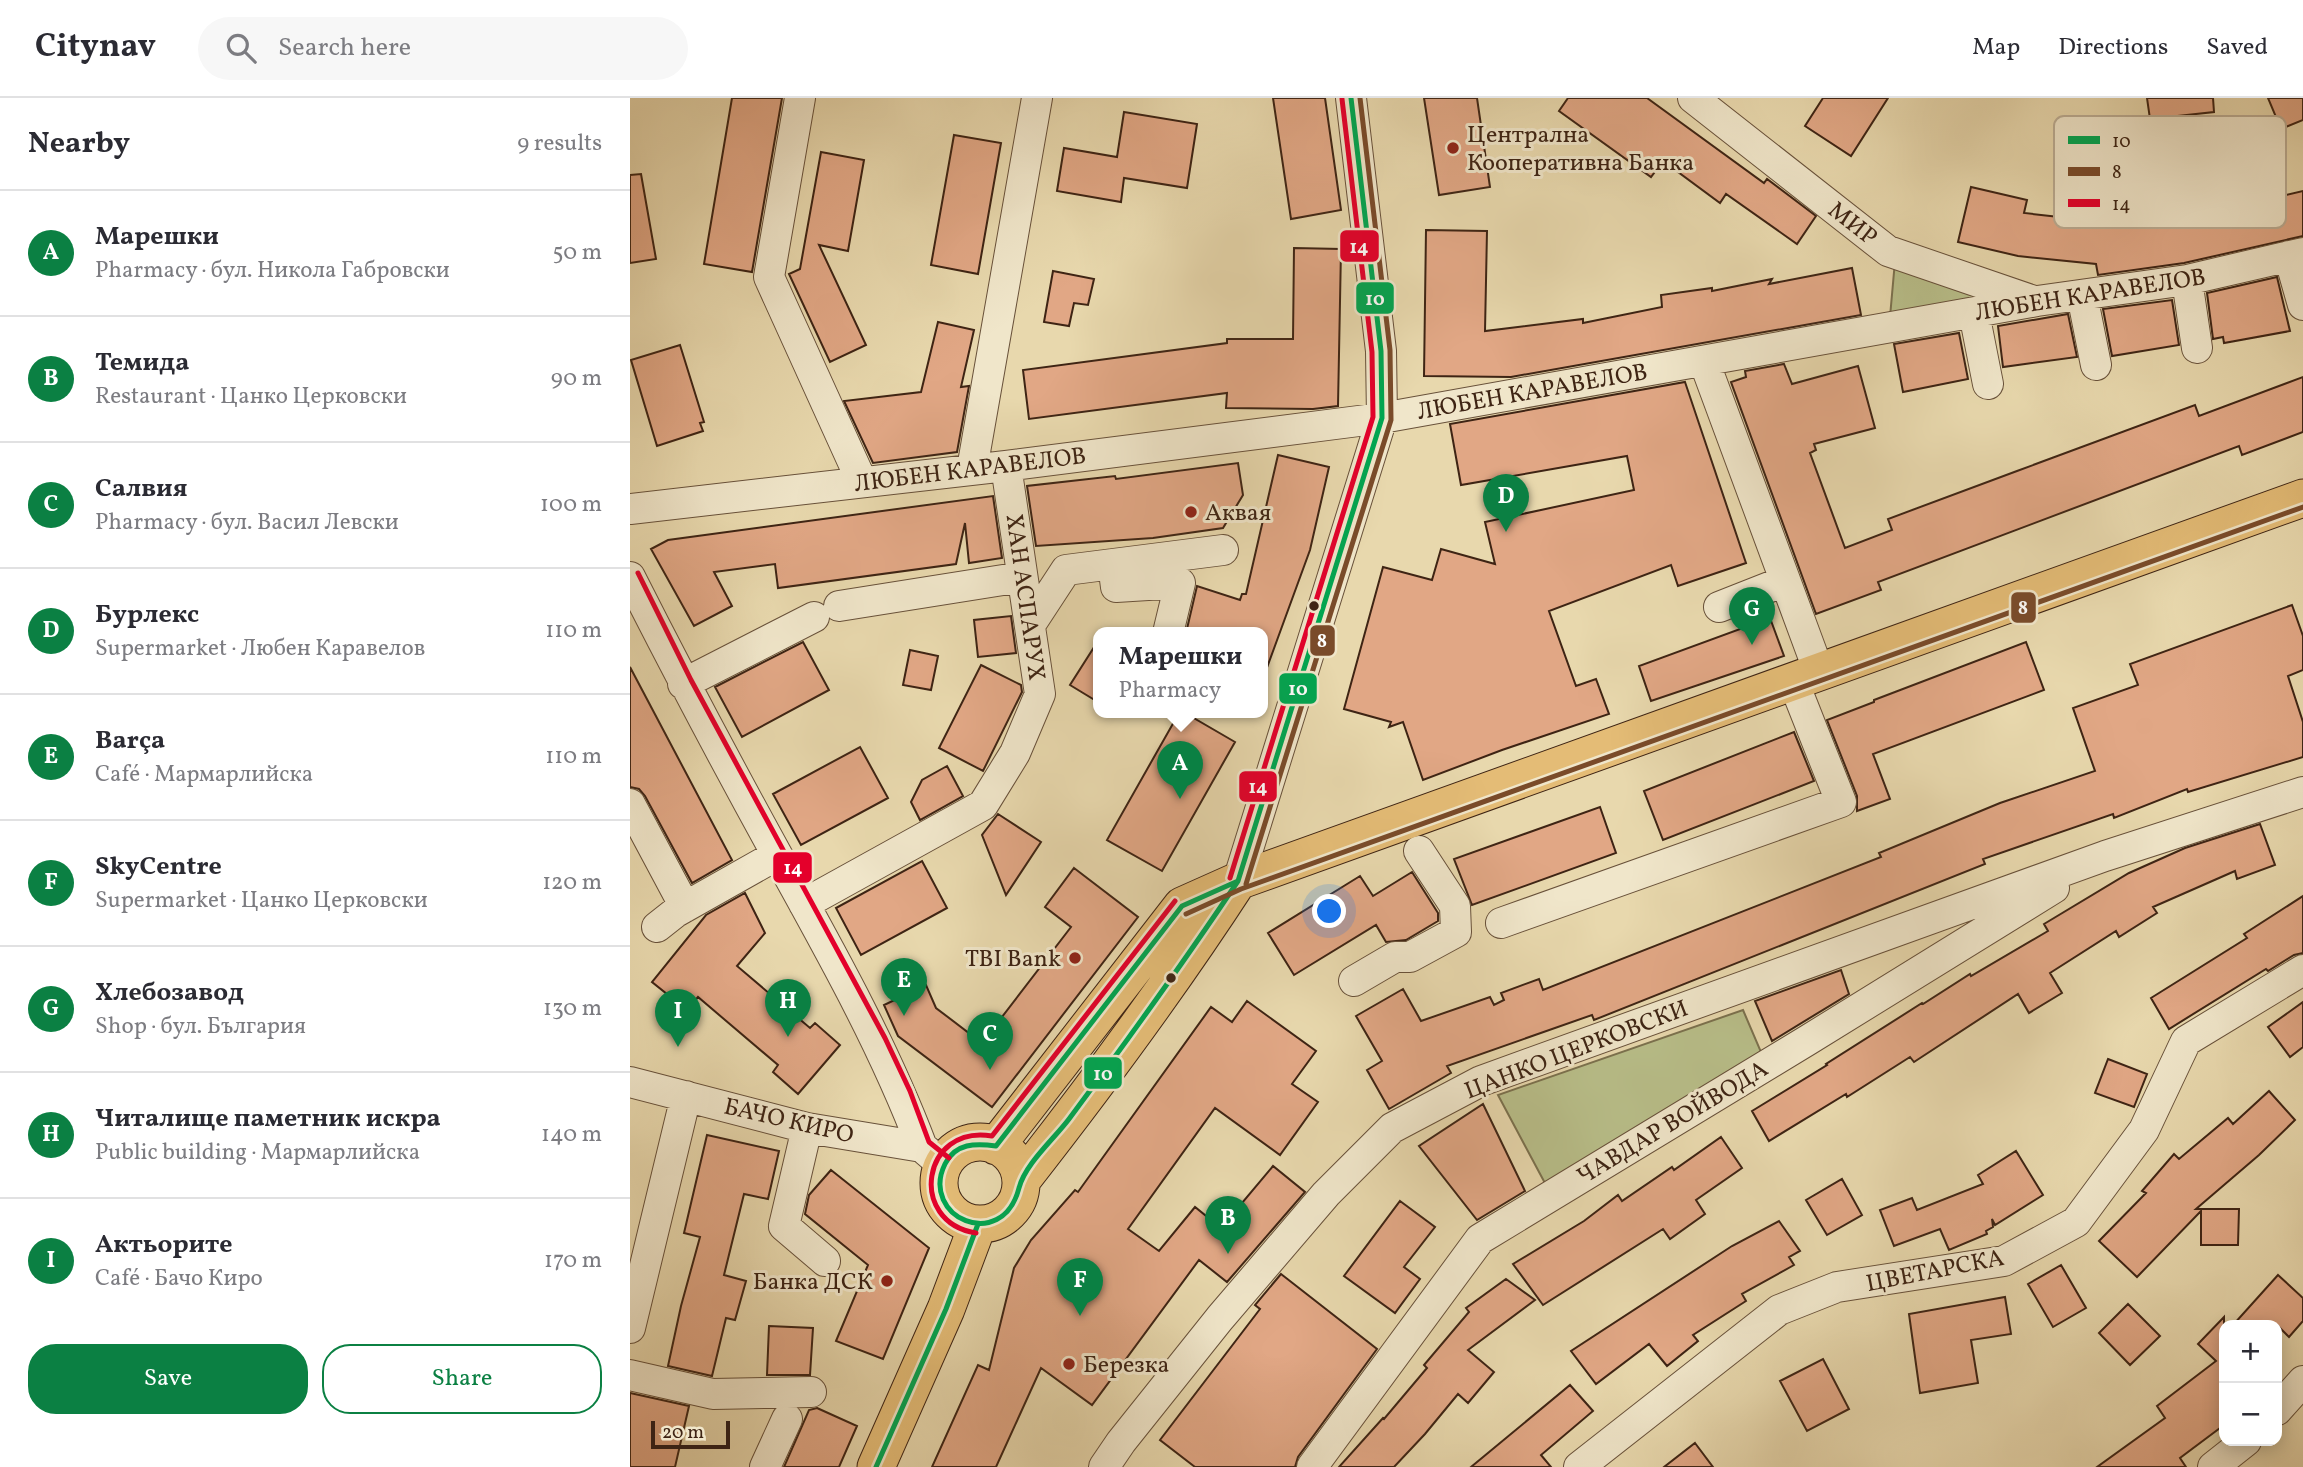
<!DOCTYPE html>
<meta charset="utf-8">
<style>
body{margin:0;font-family:Vollkorn,serif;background:#f7f7f7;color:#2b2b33}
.controls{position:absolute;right:21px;bottom:21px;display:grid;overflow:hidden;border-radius:14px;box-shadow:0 4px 18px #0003}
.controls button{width:63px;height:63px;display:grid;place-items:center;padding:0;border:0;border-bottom:2px solid #e1e1e2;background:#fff;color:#2b2b33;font:35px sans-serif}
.scale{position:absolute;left:21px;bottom:18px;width:79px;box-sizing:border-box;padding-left:7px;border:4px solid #3e2414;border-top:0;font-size:19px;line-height:24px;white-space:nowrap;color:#3e2414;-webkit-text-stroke:5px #f0e6ca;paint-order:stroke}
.you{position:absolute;left:700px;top:814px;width:24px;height:24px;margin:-18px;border:5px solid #fff;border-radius:50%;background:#1a73e8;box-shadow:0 0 0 10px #1a73e833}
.badge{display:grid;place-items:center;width:46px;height:46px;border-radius:50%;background:#0b8043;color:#fff;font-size:23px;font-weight:700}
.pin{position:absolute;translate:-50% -58px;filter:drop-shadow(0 2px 4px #0008)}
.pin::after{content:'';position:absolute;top:37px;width:24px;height:21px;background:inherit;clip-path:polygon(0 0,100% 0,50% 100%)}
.popup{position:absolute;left:463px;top:529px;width:175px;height:91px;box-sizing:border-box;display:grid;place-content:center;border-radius:14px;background:#fff;filter:drop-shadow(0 2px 5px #0005);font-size:23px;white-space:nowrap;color:#7c7c81}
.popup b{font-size:26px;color:#2b2b33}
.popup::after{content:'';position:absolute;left:50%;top:100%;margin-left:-14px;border:14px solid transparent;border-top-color:#fff}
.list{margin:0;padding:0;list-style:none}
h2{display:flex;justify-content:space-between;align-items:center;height:91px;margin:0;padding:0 28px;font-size:30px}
h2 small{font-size:23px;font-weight:400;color:#7c7c81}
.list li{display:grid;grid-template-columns:46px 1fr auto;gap:21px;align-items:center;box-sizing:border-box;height:126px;padding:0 28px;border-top:2px solid #e1e1e2}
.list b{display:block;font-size:26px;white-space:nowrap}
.list p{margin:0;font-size:23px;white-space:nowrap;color:#7c7c81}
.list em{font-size:23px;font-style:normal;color:#7c7c81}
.actions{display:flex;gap:14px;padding:21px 28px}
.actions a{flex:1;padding:16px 0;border:2px solid #0b8043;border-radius:28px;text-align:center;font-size:24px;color:#0b8043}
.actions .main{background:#0b8043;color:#fff}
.icon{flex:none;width:38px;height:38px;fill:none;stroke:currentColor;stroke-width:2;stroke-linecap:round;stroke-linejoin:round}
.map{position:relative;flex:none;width:1673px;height:1369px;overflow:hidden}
header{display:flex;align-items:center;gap:42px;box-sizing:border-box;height:98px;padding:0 35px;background:#fff;border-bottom:2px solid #e1e1e2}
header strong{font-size:33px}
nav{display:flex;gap:38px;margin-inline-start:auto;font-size:24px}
.search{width:490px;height:63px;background:#f7f7f7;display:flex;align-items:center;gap:18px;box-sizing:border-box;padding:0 24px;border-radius:38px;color:#7c7c81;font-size:26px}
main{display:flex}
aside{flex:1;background:#fff}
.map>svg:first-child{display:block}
</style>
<header>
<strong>Citynav</strong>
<div class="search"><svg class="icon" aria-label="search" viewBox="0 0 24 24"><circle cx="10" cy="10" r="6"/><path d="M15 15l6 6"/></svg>Search here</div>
<nav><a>Map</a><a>Directions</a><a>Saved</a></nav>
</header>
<main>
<aside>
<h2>Nearby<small>9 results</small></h2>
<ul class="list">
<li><span class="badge">A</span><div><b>Марешки</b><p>Pharmacy · бул. Никола Габровски</p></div><em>50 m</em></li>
<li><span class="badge">B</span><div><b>Темида</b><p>Restaurant · Цанко Церковски</p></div><em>90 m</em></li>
<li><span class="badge">C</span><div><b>Салвия</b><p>Pharmacy · бул. Васил Левски</p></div><em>100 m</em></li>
<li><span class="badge">D</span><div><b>Бурлекс</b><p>Supermarket · Любен Каравелов</p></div><em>110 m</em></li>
<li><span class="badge">E</span><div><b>Barça</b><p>Café · Мармарлийска</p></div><em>110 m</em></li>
<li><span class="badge">F</span><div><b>SkyCentre</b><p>Supermarket · Цанко Церковски</p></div><em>120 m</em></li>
<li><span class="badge">G</span><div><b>Хлебозавод</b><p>Shop · бул. България</p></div><em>130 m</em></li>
<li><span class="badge">H</span><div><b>Читалище паметник искра</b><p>Public building · Мармарлийска</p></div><em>140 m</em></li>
<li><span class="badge">I</span><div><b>Актьорите</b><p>Café · Бачо Киро</p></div><em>170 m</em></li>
</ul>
<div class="actions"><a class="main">Save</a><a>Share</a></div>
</aside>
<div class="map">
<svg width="1673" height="1369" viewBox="0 0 1673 1369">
<rect width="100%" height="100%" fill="#e8d8ad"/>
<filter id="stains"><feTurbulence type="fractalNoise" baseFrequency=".00286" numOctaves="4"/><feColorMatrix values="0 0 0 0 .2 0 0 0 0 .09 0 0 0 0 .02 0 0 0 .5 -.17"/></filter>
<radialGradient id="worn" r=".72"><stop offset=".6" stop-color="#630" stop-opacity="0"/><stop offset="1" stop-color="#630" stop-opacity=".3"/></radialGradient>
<path fill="#b8be89" stroke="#7b714e" stroke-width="2" d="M1265 163 1350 200 1260 219Z
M1113 912 1131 954 916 1087 868 997Z"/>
<path fill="#e1a785" stroke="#3e2414" stroke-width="2" d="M102 0H152L122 174 74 166Z
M643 0H695L711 112 661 121Z
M794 0H847L860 89 809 97Z
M938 0H1017L1134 85 1137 81 1186 118 1167 146 1096 96 1090 105 1033 63 1021 79 929 13Z
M1193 0H1258L1221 58 1175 28Z
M1517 0H1583L1584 14 1520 21Z
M1638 0H1673V22L1651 31Z
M494 14 567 26 557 90 494 80 491 104 427 93 434 50 487 59Z
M324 37 371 45 348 176 301 167Z
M191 54 234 62 218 153 189 147 236 247 200 264 159 176 170 171Z
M11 76 26 161 0 165V77Z
M1617 84 1622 105 1673 93V138L1554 165 1468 177 1466 166 1388 158 1328 144 1341 89 1397 102 1394 115 1466 123 1464 114 1509 108 1510 110 1576 99 1574 93Z
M796 132 857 133 855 233 953 221V225L1032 209 1031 197 1082 190V193L1142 181 1139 186 1222 170 1231 217 881 279 794 278Z
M664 150 711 151 708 308 683 311 596 310 597 295 399 321 393 272 597 245V241H663Z
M423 173 464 181 458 207 444 205 439 228 414 224Z
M1647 179 1660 233 1594 245 1593 239 1583 241 1577 195Z
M1542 202 1549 247 1482 258 1473 211Z
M1438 216 1447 259 1373 269 1368 228Z
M308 224 344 232 331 289 339 288 327 354 243 365 214 303 291 294Z
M1329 235 1338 281 1273 294 1264 246Z
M50 247 74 324 70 325 73 333 27 348 1 262Z
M1154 266 1162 286 1228 268 1245 330 1184 346 1186 352 1180 355 1215 450 1262 432 1258 421 1387 373 1565 307 1569 318 1673 279V334L1612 357 1609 348 1248 484 1251 492 1186 516 1101 284 1116 279 1115 273Z
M1055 284 1116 465 1048 488 1041 467 919 513 946 588 966 581 979 616 872 652 793 682 773 624 759 629 761 624 714 611 753 469 802 482 811 451 865 466 855 424 1004 392 997 358 831 387 820 326Z
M648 357 699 369 680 452 635 575H632V535H556L567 488 610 502 612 496H616Z
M608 365 613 397 593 430 523 440 406 448 397 388 485 378 486 381Z
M363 398 372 460 339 465 335 425 326 466 148 490 145 466 84 474 102 508 64 528 21 451 38 442Z
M1662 507 1673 538V572L1658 578 1673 624V659L1558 694 1557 691 1484 720 1483 716 1353 761 1355 766 964 922 962 917 817 968 821 975 759 1011 737 972 752 963 726 918 773 891 791 923 860 899 864 907 874 902 871 895 909 881 913 892 1251 759 1249 755 1370 705 1465 673 1443 610 1508 587 1500 566Z
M381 518 386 555 348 559 344 522Z
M1140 520 1154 558 1021 603 1009 568Z
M468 543V604L440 587Z
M173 544 199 592 112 639 85 589Z
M1396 544 1414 592 1243 656 1260 701 1227 713V698L1197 622 1244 604V602Z
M280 552 308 558 301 592 273 587Z
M351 567 391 587 392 594 353 673 309 650Z
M0 569 102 762 62 785 15 698 9 691 0 689Z
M549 615H555L605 644 532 773 477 742Z
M1164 634 1184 683 1033 742 1014 693Z
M230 649 258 700 171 747 143 696Z
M317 668 333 698 290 722 281 704 292 682Z
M970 709 986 755 842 807 824 761Z
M368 716 411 744 376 797 352 737Z
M1630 726 1645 767 1607 781 1605 773 1523 809 1527 815 1489 839 1486 833 1420 875 1432 895 1399 915 1388 896 1284 964 1280 959 1217 999 1216 996 1139 1043 1122 1013 1197 967 1196 966 1292 905 1293 906 1340 876 1341 878 1418 833 1414 826 1499 775 1555 750Z
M292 763 317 810 231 857 206 810Z
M444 770 508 819 362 1009 268 938 254 907 296 887 306 910 352 945 441 829 415 809Z
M782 774 808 815V823L776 842 756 844 746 827 664 877 638 835 730 778 743 798Z
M115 795 135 835 107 868 180 930 185 925 210 947 168 996 143 974 148 967 68 899 57 912 22 884 76 817Z
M1673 798V855L1664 857 1638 873 1636 871 1539 931 1521 900 1617 840 1614 836Z
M1211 872 1219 896 1142 943 1125 903Z
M617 903 686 953 662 986 688 1004 650 1057 585 1010 498 1131 529 1153 565 1109 591 1130 643 1068 675 1094 597 1184 569 1162 462 1307 411 1270 366 1369H302L348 1267 359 1272 384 1170 401 1142 445 1092 448 1094 581 909 602 924Z
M1673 904V949L1660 959 1638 929Z
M1478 961 1517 976 1504 1009 1465 995Z
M1639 993 1665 1022 1629 1057 1566 1111H1609L1608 1147H1571V1113L1507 1179 1469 1143 1516 1095 1512 1093 1544 1056 1549 1061 1598 1020 1603 1026Z
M853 1006 895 1093 847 1122 789 1048Z
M77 1037 149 1053 138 1101 114 1096 94 1177 116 1183 105 1222 96 1220 82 1278 38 1268 51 1208 70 1139 54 1135Z
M1091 1039 1112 1070 1066 1102 1075 1116 1040 1141 1033 1131 913 1207 883 1166 954 1123 988 1097 992 1103 1042 1069 1044 1072Z
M1386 1053 1413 1097 1365 1127 1362 1121 1363 1129 1356 1133 1357 1136 1319 1152 1310 1131 1264 1148 1250 1112 1282 1100 1287 1112 1353 1086 1348 1077Z
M201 1072 299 1150 253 1261 206 1243 238 1167 175 1116 179 1097Z
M1212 1081 1232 1117 1197 1137 1176 1102Z
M770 1103 805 1129 774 1169 790 1181 765 1215 714 1178Z
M1149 1123 1170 1153 1159 1159 1164 1167 1112 1196 1116 1203 1063 1237 1068 1243 1037 1268 1019 1246 966 1286 941 1253 1102 1148Z
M1431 1167 1456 1210 1423 1229 1398 1186Z
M651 1176 747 1251 668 1359 665 1369H565L530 1342 630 1211 625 1207Z
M1648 1177 1673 1200V1223L1659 1239 1647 1227H1603Z
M876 1181 905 1202 838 1252 864 1274 838 1305 828 1296 795 1336 764 1369H709L753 1320 754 1321 797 1270 794 1267 839 1214 836 1210Z
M1375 1199 1381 1236 1341 1242 1348 1285 1290 1295 1279 1216Z
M1498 1206 1530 1238 1500 1267 1469 1235Z
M1594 1219V1327L1550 1360 1556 1369H1467L1535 1320 1527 1308 1586 1263 1568 1246Z
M139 1228 183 1230 180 1277H137Z
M1193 1261 1219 1311 1177 1333 1150 1283Z
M940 1287 963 1313 911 1357 921 1369H841Z
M0 1295 59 1308 45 1369H0Z
M187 1310 227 1328 209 1369H154L179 1312Z
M1065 1345 1083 1369H1034Z"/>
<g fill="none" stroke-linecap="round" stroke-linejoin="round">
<g stroke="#68513a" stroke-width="32">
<path id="minor" d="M170 0 139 179 232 384
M1063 0 1258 153 1404 203
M1659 158 1673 207
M1557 182 1567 250
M1452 197 1466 267
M1344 215 1358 286
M1074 263 1189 574
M342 371 407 0
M0 411 376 368 752 320 1407 203 1557 182 1673 155
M483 466 486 489 550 485 538 535
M0 479C47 572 96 664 146 755 199 851 253 946 292 1049
M209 508 392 479
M1089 509 1155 483
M400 527 436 472 593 452
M53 586 184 519
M0 706 55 809
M608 783 752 320 751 253 721 0
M174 806 353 707 385 655 410 596 376 368
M871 825 1211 704 1163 583
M27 829 46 814 147 757
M724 883 765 859H780L826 834 825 808 789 753
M0 984 177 1030 292 1049 313 1067
M177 1030 154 1128 195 1163
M0 1230 56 998
M0 1277 83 1296 181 1294
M1647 1312 1673 1283
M135 1369 157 1321
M474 1369 491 1344 590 1220 696 1096 762 1030 851 983 1475 758 1673 694
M682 1369 850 1141 1178 942 1424 790
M949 1369 1149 1212 1207 1189 1374 1163 1446 1124 1514 1032 1556 943 1673 872
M1583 1369 1616 1343"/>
</g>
<g stroke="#3e2414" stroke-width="39">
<path id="major" d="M309 1085a41 41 0 1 1 82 0a41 41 0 1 1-82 0Z
M366 1048 552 808 608 783 1673 400
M391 1083C467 986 541 886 608 783
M246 1369 316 1211 348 1126"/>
</g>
<use href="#minor" stroke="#f0e6ca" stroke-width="30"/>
<use href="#major" stroke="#e4bc76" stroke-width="37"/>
<g stroke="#f0e6ca" stroke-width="10">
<path id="bus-1" d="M608 783C554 864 497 943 439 1021 424 1041 395 1066 389 1090 372 1156 289 1119 315 1066 325 1045 346 1045 366 1048L552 808Z
M608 783 752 320 751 253 721 0
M246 1369 316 1211 348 1126"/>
</g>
<g stroke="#f0e6ca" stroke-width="10">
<path id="bus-2" d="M616 786 761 322 760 252 730 0
M556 816 611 791 1673 409"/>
</g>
<g stroke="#f0e6ca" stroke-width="10">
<path id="bus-3" d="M8 475 61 582 255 940 280 993 299 1044 319 1060
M600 780 743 319 742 254 712 1
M346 1135C277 1124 292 1026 362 1038L545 803"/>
</g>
<use href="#bus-1" stroke="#00a651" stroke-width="5"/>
<use href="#bus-2" stroke="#7a4b2a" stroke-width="5"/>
<use href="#bus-3" stroke="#e4002b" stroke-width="5"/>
</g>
<g fill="#8f2418" stroke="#f0e6ca" stroke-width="2.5">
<circle cx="823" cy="50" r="7"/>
<circle cx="561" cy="414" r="7"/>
<circle cx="445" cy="860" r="7"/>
<circle cx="257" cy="1183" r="7"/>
<circle cx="439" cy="1266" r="7"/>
</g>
<g fill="#3e2414" stroke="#f0e6ca" stroke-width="2.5">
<circle cx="684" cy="508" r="6"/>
<circle cx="541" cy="880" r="6"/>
</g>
<g text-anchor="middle" stroke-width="6" stroke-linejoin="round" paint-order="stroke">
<g font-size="24" fill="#3e2414" stroke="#f0e6ca" text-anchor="start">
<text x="837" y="44">Централна<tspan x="837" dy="28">Кооперативна Банка</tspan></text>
<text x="575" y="422">Аквая</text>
<text x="431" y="868" text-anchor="end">TBI Bank</text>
<text x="243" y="1191" text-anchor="end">Банка ДСК</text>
<text x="453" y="1274">Березка</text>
</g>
<g font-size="24" fill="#3e2414" stroke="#f0e6ca">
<text transform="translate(1223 125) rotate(38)" y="8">МИР</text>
<text transform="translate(1460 196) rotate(-9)" y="8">ЛЮБЕН КАРАВЕЛОВ</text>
<text transform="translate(902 293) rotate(-10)" y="8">ЛЮБЕН КАРАВЕЛОВ</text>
<text transform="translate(340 371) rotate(-7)" y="8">ЛЮБЕН КАРАВЕЛОВ</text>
<text transform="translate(396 499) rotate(82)" y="8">ХАН АСПАРУХ</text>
<text transform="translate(946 951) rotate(-21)" y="8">ЦАНКО ЦЕРКОВСКИ</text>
<text transform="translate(159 1022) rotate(13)" y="8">БАЧО КИРО</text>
<text transform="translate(1042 1024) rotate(-31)" y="8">ЧАВДАР ВОЙВОДА</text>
<text transform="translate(1305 1172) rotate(-11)" y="8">ЦВЕТАРСКА</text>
</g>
</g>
<rect x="1424" y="18" width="232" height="112" rx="10" fill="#f0e6ca" stroke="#bbac93" stroke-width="2"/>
<rect x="1438" y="38" width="32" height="8" fill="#00a651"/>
<rect x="1438" y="69" width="32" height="9" fill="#7a4b2a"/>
<rect x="1438" y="101" width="32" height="8" fill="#e4002b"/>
<g font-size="19" fill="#3e2414">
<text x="1482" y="49">10</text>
<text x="1482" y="80">8</text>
<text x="1482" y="112">14</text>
</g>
<g stroke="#f0e6ca" stroke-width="2.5">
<rect x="709" y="131" width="41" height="34" rx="7" fill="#e4002b"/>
<rect x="725" y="183" width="40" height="34" rx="7" fill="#00a651"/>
<rect x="1380" y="493" width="27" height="33" rx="7" fill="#7a4b2a"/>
<rect x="679" y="526" width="27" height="33" rx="7" fill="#7a4b2a"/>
<rect x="648" y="574" width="40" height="33" rx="7" fill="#00a651"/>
<rect x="608" y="672" width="40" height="33" rx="7" fill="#e4002b"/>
<rect x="142" y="753" width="41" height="33" rx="7" fill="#e4002b"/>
<rect x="453" y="958" width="40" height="34" rx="7" fill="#00a651"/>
</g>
<g font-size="19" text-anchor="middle" font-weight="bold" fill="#fff">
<text x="729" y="155">14</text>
<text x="745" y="207">10</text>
<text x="1393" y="516">8</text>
<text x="692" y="549">8</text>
<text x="668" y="597">10</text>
<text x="628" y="695">14</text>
<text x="163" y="776">14</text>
<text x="473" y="982">10</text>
</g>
<rect width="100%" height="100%" filter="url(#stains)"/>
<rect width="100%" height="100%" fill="url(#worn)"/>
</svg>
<div class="controls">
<button>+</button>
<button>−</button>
</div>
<div class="scale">20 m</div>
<div class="you"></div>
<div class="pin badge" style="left:550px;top:701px">A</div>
<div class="popup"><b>Марешки</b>Pharmacy</div>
<div class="pin badge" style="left:598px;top:1156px">B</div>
<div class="pin badge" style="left:360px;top:972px">C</div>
<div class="pin badge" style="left:876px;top:434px">D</div>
<div class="pin badge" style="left:274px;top:918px">E</div>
<div class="pin badge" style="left:450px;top:1218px">F</div>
<div class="pin badge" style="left:1122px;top:547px">G</div>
<div class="pin badge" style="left:158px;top:939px">H</div>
<div class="pin badge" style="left:48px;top:949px">I</div>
</div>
</main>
